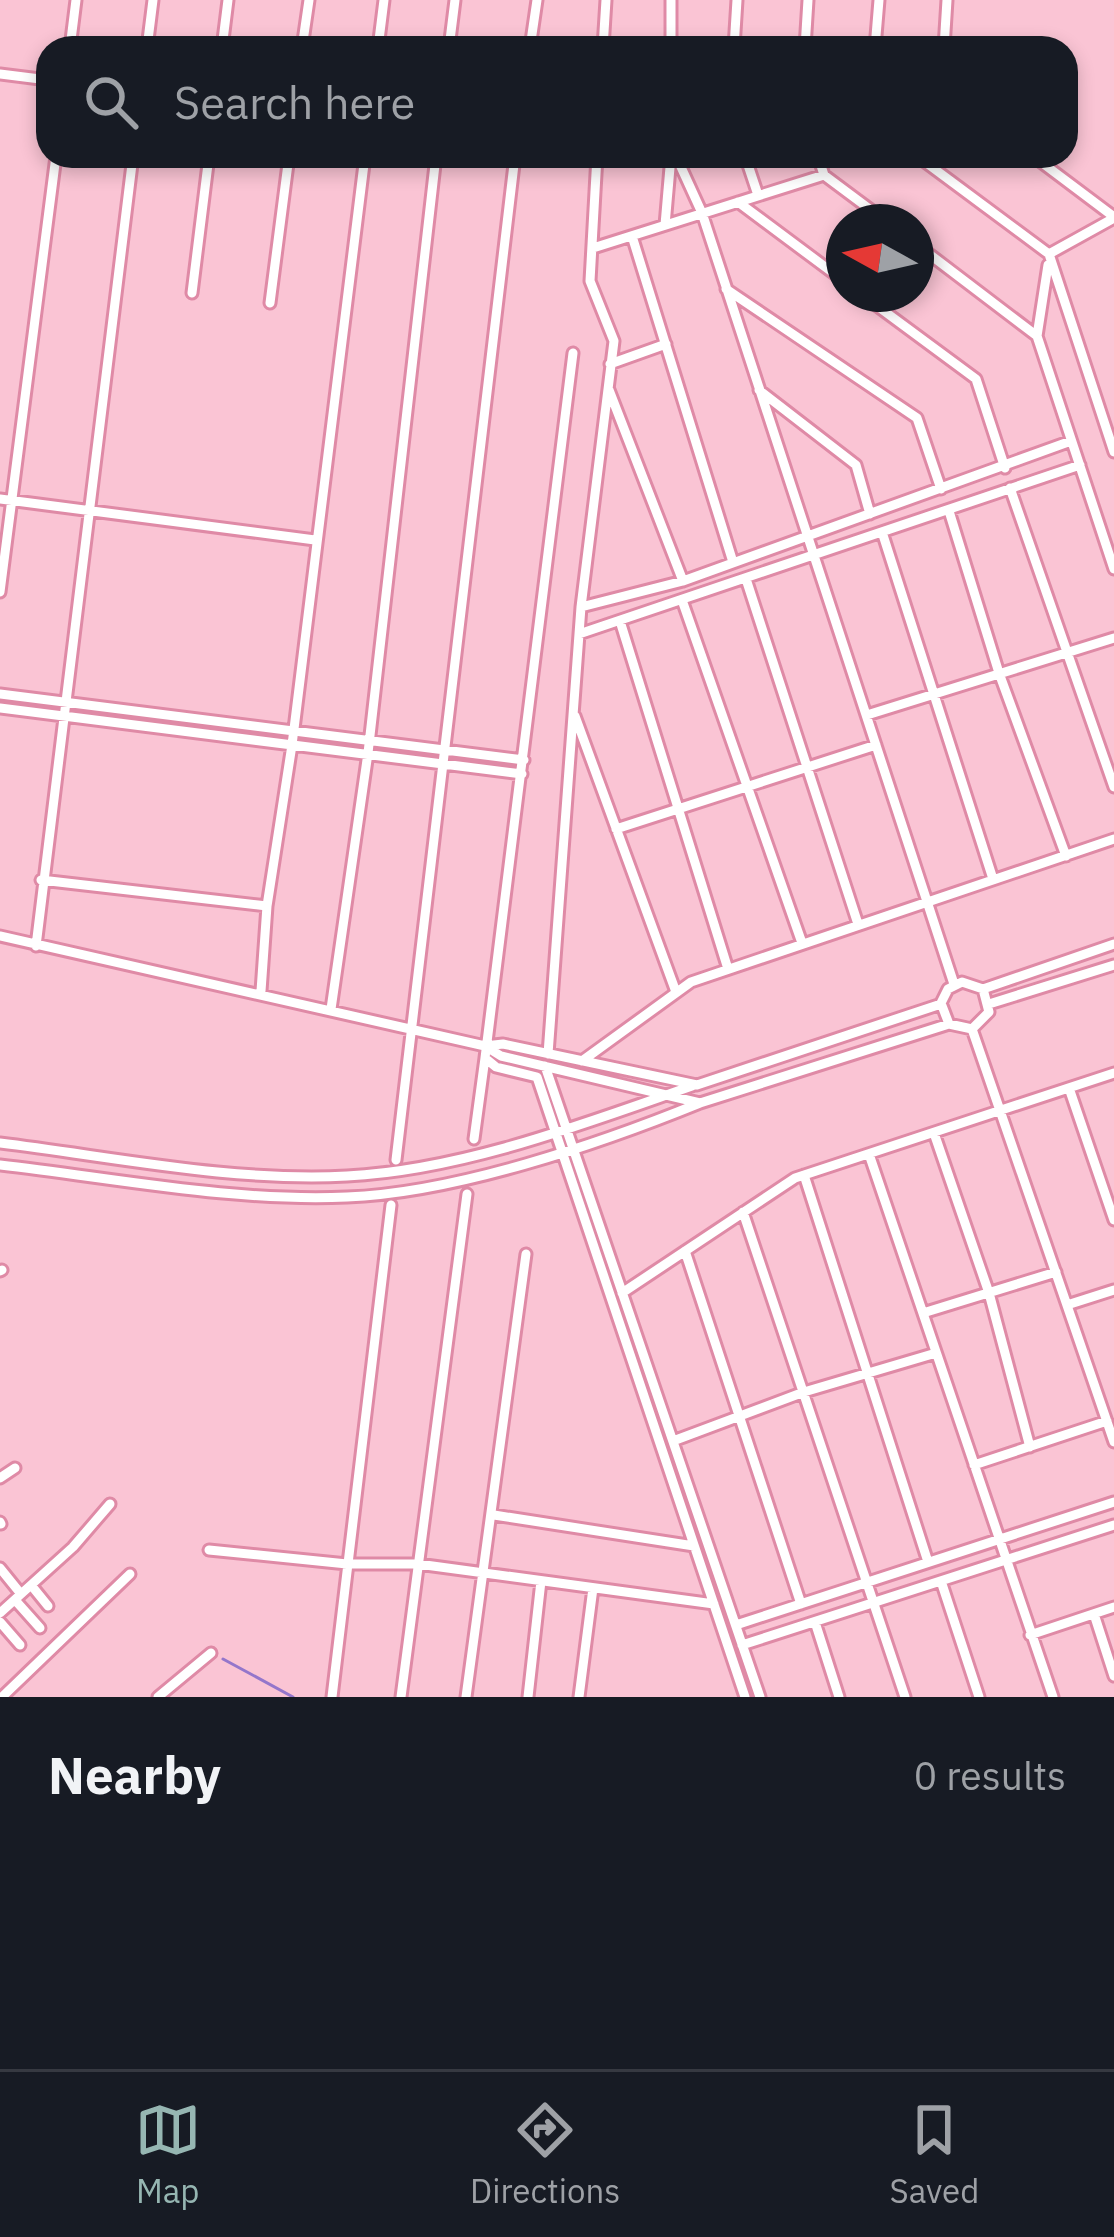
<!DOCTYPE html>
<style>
body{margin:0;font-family:"IBM Plex Sans",sans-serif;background:#20242c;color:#f1f3f6}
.compass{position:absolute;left:826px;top:204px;width:108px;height:108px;border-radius:50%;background:#171b24;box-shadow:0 6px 18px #0003;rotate:278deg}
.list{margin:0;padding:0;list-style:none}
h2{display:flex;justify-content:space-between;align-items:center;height:156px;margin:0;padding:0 48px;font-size:51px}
h2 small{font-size:39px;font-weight:400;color:#9ea1a6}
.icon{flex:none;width:66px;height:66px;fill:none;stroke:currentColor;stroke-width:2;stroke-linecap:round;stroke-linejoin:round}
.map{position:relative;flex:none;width:1114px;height:1697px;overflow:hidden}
.search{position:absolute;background:#171b24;box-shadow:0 6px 18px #0003;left:36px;right:36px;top:36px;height:132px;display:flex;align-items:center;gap:30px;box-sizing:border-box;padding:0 42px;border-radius:36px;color:#9ea1a6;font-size:45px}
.sheet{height:372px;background:#171b24}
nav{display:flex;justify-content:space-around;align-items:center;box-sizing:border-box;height:168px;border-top:3px solid #363941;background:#171b24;font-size:33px;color:#9ea1a6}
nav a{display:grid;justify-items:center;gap:6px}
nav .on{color:#96b6b2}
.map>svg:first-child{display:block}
</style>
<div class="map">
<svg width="1114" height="1697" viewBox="0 0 1114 1697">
<rect width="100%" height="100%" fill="#fac4d4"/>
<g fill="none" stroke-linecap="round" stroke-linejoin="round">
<path stroke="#9476cb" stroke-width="3" d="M223 1659 293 1697"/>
<g stroke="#df8aa6" stroke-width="15">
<path id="minor" d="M671 0V48
M70 48 76 0
M147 48 153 0
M222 48 228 0
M302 48 309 0
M378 48 384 0
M449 48 455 0
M530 48 537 0
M603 48 606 0
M734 48 737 0
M805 48 808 0
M875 48 879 0
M944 48 947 0
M0 74 48 80
M676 156 702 213 954 984
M745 156 758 195
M818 156 824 175 887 222
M917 156 1049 254 1114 452
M1033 156 1114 217
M738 202 844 281
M665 225 671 156
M632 236 732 559
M916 244 1037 336
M593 248 824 175
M1049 254 1114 218
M1048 265 1037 336 1114 569
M726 289 917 418 941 489
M192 293 209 156
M861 294 976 379 1005 468
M270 303 289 156
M573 353 485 1058 496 1067 537 1077 745 1697
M610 364 666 344
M609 390 683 581
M759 390 856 465 870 514
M1010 488 1114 787
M0 499 315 540
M949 511 999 673 1066 856
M883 535 993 879
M746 579 858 924
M0 592 56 156
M682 600 802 943
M581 607 683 581 1071 441
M620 621 728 969
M579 634 1080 465
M0 694 524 760
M0 708 522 774
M867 715 1114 638
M575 716 676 992
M616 829 876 745
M41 880 267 906
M0 936 485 1046 503 1044 697 1085 941 1004
M36 946 133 156
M983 989 1114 944
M261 991 267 906 292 745 365 156
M989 1004 1114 965
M331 1009 368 753 436 156
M972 1029 1114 1442
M485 1046 501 1056 700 1103 949 1024 972 1029 989 1012 983 989 962 982 948 989 941 1003 949 1024
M548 1054 581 607 614 341 590 281 597 156
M582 1061 691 982 1114 839
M545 1066 760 1697
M1069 1088 1114 1220
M934 1133 989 1293 1030 1447
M474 1139 485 1058
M0 1143C114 1157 232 1182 347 1176 463 1170 583 1124 692 1086
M869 1154 1053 1697
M396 1160 515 156
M0 1165C114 1178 232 1202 347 1197 455 1193 599 1144 700 1103
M804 1175 928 1562
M743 1212 905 1697
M685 1251 801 1604
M0 1271 2 1270
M622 1293 795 1178 1114 1073
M1067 1305 1114 1290
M923 1313 1056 1272
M673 1441 804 1392 936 1353
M974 1465 1107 1421
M0 1478 15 1468
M494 1515 694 1546
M0 1522 1 1524
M209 1550 347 1564H418L714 1604
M0 1568 21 1594
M941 1581 979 1697
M31 1585 48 1606
M15 1600 40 1628
M0 1613 73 1547 110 1504
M1094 1614 1114 1676
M0 1622 20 1645
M815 1622 839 1697
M736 1625 1114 1502
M1030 1635 1114 1607
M742 1645 1114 1525
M2 1697 130 1574
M158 1697 211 1653
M332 1697 391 1205
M401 1697 467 1194
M466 1697 526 1254
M528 1697 541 1581
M579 1697 593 1588"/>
</g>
<use href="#minor" stroke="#fff" stroke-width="9"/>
</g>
</svg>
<svg class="compass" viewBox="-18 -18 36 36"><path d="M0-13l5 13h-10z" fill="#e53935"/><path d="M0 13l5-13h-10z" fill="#9ea1a6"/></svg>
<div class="search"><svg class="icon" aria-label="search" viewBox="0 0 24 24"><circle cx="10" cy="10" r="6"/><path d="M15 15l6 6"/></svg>Search here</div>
</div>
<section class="sheet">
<h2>Nearby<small>0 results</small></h2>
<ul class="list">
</ul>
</section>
<nav>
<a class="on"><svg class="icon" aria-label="map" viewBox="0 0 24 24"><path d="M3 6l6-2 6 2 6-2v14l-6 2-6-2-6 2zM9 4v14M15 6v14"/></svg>Map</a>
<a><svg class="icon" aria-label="directions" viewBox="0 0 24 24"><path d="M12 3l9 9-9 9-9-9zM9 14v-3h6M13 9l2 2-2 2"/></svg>Directions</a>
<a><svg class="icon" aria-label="saved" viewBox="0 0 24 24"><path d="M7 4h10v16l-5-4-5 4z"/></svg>Saved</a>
</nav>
